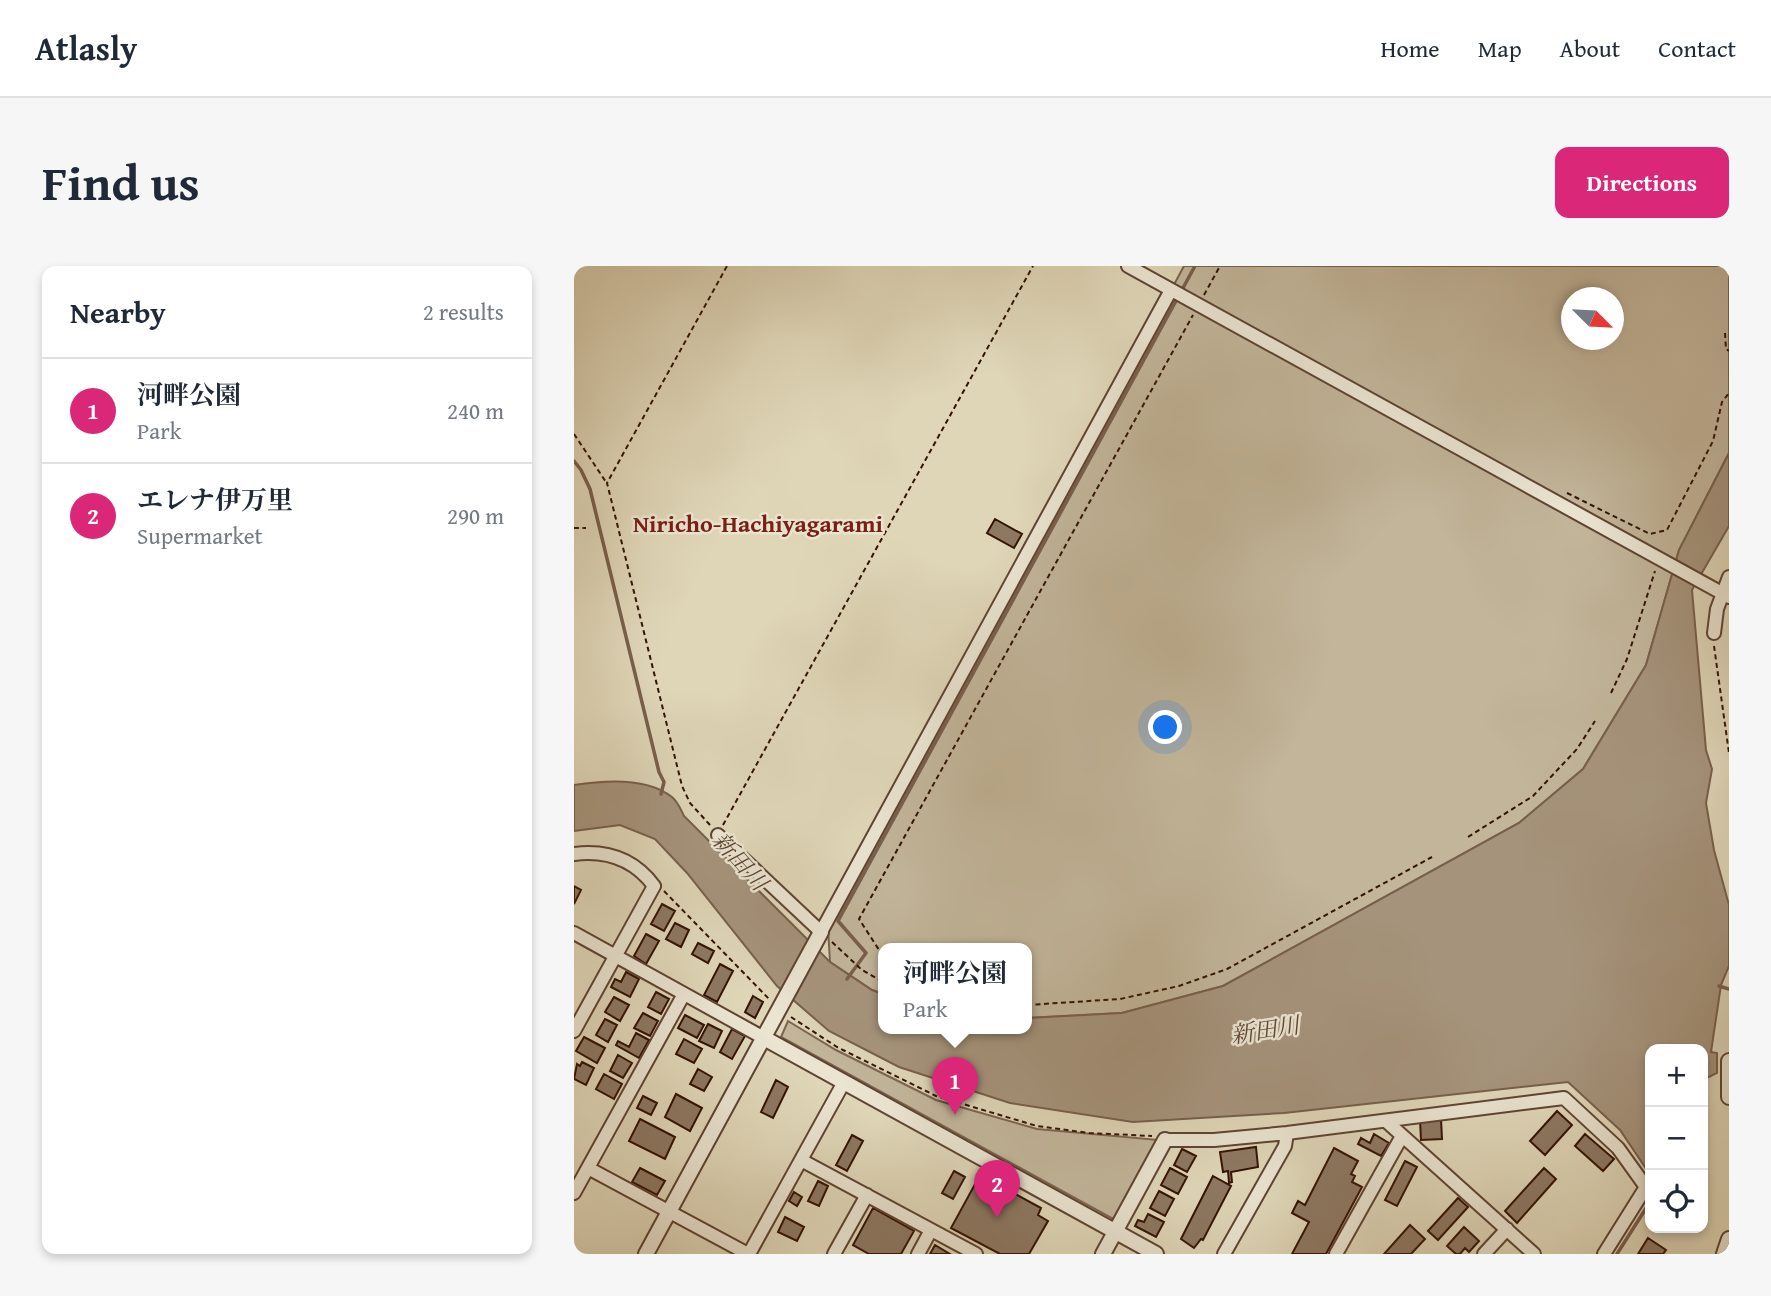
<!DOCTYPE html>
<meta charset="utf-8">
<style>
body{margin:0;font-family:"Gentium Book Plus","Noto Serif JP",serif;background:#f6f6f7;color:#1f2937}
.controls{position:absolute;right:21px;bottom:21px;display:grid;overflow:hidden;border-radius:14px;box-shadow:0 4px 10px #0003}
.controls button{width:63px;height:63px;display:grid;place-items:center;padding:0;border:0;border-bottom:2px solid #e0e1e3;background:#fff;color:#1f2937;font:35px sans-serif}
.compass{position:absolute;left:987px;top:21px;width:63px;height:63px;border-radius:50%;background:#fff;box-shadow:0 4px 10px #0003;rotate:114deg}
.you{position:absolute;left:592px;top:462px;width:24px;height:24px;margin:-18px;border:5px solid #fff;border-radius:50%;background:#1a73e8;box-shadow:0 0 0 10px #1a73e833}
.badge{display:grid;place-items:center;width:46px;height:46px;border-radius:50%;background:#db2777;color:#fff;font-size:23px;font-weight:700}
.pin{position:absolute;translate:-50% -58px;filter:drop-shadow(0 2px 4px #0008)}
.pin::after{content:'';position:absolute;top:37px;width:24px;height:21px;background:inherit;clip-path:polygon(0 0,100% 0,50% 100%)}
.popup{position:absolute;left:304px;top:677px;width:154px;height:91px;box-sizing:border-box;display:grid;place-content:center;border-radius:14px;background:#fff;filter:drop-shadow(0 2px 5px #0005);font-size:23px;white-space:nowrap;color:#747a83}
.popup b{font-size:26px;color:#1f2937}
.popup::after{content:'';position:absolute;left:50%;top:100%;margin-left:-14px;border:14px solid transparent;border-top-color:#fff}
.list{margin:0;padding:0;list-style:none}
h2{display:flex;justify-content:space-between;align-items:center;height:91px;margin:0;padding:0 28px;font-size:30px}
h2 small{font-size:23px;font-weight:400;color:#747a83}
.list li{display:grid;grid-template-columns:46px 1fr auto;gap:21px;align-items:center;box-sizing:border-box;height:105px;padding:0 28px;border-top:2px solid #e0e1e3}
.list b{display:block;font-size:26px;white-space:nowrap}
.list p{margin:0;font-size:23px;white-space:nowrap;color:#747a83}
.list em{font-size:23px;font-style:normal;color:#747a83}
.icon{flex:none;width:38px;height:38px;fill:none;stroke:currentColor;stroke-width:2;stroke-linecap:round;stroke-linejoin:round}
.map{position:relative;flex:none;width:1155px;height:988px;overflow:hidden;border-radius:14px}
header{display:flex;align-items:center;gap:42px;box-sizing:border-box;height:98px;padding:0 35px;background:#fff;border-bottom:2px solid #e0e1e3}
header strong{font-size:33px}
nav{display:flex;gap:38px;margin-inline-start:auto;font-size:24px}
.intro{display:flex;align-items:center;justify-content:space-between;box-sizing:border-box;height:168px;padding:0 42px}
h1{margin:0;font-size:49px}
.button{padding:18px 32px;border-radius:14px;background:#db2777;color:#fff;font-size:24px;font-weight:700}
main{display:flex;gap:42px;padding:0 42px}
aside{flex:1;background:#fff;border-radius:14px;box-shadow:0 4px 10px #0003}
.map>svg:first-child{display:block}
</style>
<header>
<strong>Atlasly</strong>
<nav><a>Home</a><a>Map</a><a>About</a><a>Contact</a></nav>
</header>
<div class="intro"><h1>Find us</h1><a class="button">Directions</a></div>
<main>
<aside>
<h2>Nearby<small>2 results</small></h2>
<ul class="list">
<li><span class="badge">1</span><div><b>河畔公園</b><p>Park</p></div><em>240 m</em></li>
<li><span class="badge">2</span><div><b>エレナ伊万里</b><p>Supermarket</p></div><em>290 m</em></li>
</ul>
</aside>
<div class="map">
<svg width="1155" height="988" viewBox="0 0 1155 988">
<rect width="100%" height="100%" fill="#dfd6b8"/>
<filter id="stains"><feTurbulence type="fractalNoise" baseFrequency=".00286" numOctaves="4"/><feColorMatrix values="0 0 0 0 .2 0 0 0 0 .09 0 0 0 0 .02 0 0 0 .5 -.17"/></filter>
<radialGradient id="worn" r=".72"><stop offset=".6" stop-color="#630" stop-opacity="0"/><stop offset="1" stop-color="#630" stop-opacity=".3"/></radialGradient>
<path fill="#c2b59a" stroke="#7b6450" stroke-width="2" fill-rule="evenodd" d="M610 0H1155V187L1105 284 1072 399 1009 503 945 557 649 720 548 747 453 752V683H309V728L298 724 256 696 254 662ZM998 32H1040V74H998Z
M214 755 262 784 362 834 463 863 585 874 541 954 207 771Z"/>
<path fill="#a5937b" stroke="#785f4c" stroke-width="2" d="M1155 187V260L1118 324 1132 484 1138 503 1132 537 1140 584 1155 639V700L1147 719 1137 786 1143 787V807L1129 814V783H1076V902L1073 904 1046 864 994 816 710 847 559 856 436 837 325 801 255 765 203 720 113 607 81 573 46 559 0 565V519C31 514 73 511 98 531 104 536 107 544 110 550L256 696 298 724 309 728V763H453V752L548 747 649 720 945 557 1009 503 1072 399 1105 284Z"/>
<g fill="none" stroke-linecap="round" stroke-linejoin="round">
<path stroke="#785f4c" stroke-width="3.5" d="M0 195 7 204 16 223 85 506 90 516 87 528
M273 713 292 687 264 655 621 0
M1145 720 1155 723
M1043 988 1076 936"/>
</g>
<path fill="#8d7862" stroke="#341205" stroke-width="2" d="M421 253 448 268 440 282 413 267Z
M0 620 7 624 0 638Z
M88 638 101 645 90 665 77 658Z
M101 657 115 664 107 681 92 673Z
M72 668 85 675 72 698 60 690Z
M124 677 140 685 134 697 118 688Z
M146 698 159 705 143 736 130 729Z
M52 706 65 713 56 731 37 721 41 713 47 716Z
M82 726 95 733 87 748 74 741Z
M179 730 189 736 181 752 171 746Z
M40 731 55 739 46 755 31 746Z
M69 747 84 755 76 770 60 762Z
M111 749 130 759 123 772 104 762Z
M31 753 43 759 34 776 22 769Z
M134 758 148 765 140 782 125 775Z
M158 763 171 770 158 793 146 786Z
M62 767 75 774 65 792 42 779 44 775 55 781Z
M10 771 31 782 23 797 2 785Z
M110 773 128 783 120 797 102 788Z
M44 789 58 797 49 812 36 805Z
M8 796 20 802 12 819 0 813 3 798 6 800Z
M124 803 138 811 130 825 116 818Z
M30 808 48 818 40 833 22 823Z
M202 814 214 821 199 852 187 846Z
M102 828 128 842 116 865 91 851Z
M69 830 83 837 77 849 63 842Z
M983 845 998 859 971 889 956 875Z
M66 853 101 871 91 893 55 875Z
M867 853 868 873 847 874 846 854Z
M800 868 815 877 807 890 784 878 787 872 796 877Z
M1011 868 1040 893 1029 905 1001 880Z
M278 869 289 875 273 905 262 899Z
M682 881 684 901 657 906 658 916 655 917 654 905 649 906 646 886Z
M760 882 784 895 777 908 781 910 778 916 788 921 752 988H718L735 956 718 947 724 935 731 939Z
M608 883 622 890 613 906 600 899Z
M831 895 843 901 823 940 811 934Z
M66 902 91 915 83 929 58 916Z
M596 902 613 911 604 928 587 919Z
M970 902 982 913 943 957 931 945Z
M380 905 391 911 379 933 368 927Z
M406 909 467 942 464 949 474 955 455 988H426L377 962Z
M639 910 657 920 629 974 627 973 620 982 607 973Z
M244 915 254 920 245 940 234 935Z
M585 925 600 933 591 950 576 942Z
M220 926 228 931 223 940 215 935Z
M884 932 894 941 864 974 854 965Z
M299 942 340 965 327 988H295L279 979Z
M574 948 590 956 582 971 561 960 564 954 570 956Z
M211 951 230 961 223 975 204 966Z
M836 959 851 973 837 988H810Z
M890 961 905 975 895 986 891 982 886 988H882L873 980Z
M1074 972 1092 984 1089 988H1064Z
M361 979 376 988H356Z"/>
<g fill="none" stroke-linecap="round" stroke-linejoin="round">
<g stroke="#5f4332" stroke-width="16">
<path id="minor" d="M554 0 1155 331
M1140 367 1143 343 1155 311
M144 569 247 666 597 24
M0 588C32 584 60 593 80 620L0 765
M0 667 190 772
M812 855 960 988
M591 874H640L713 867 990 832 1044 882 1072 921 1030 988
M227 894 402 988
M14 902 174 988
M0 927 110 728
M175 988 270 816
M260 988 293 929
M344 988 357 964
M650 988 711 880 713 867
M762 988 828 870
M910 988 933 963"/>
</g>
<g stroke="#5f4332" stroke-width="18">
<path id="tertiary" d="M190 772 582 988
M1155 795V831
M72 988 247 666
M529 988 591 874
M1150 988 1155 973"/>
</g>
<path stroke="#341205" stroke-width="2" stroke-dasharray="5 3.5" stroke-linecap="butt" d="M630 29 646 0
M1151 67 1152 83 1155 85
M0 168 32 216
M993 227 1076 268 1093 264 1139 175 1148 136 1155 127
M0 262H12
M1140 380 1155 487
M1037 427 1053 393 1081 305
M136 559 116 537 108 520 33 217 153 0
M149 559 459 0
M894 571 959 530 1003 483 1021 455
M90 625 196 734
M258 676 288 704 309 716
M309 690 285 653 619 49
M453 739 546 733 605 720 653 703 858 591
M217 751 263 781 362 830 463 860 515 867 578 870"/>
<use href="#minor" stroke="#eae4d1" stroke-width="12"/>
<use href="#tertiary" stroke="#eae4d1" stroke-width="14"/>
</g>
<g text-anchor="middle" stroke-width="5" stroke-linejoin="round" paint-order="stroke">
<g font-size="23" font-style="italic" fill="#614634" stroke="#eae4d1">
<text transform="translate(166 595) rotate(48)" y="8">新田川</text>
<text transform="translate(691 764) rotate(-9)" y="8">新田川</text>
</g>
<g font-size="24" font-weight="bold" fill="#7a1f14" stroke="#eae4d1">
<text x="184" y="266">Niricho-Hachiyagarami</text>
</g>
</g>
<rect width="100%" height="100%" filter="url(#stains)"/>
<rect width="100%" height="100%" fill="url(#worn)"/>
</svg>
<div class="controls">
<button>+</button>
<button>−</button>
<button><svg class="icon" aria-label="locate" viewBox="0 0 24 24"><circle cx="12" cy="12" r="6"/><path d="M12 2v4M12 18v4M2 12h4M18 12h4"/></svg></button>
</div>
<svg class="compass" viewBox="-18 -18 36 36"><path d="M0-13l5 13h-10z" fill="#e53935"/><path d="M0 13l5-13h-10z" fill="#747a83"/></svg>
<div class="you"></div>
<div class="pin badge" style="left:381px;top:849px">1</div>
<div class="popup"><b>河畔公園</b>Park</div>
<div class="pin badge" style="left:423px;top:952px">2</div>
</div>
</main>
